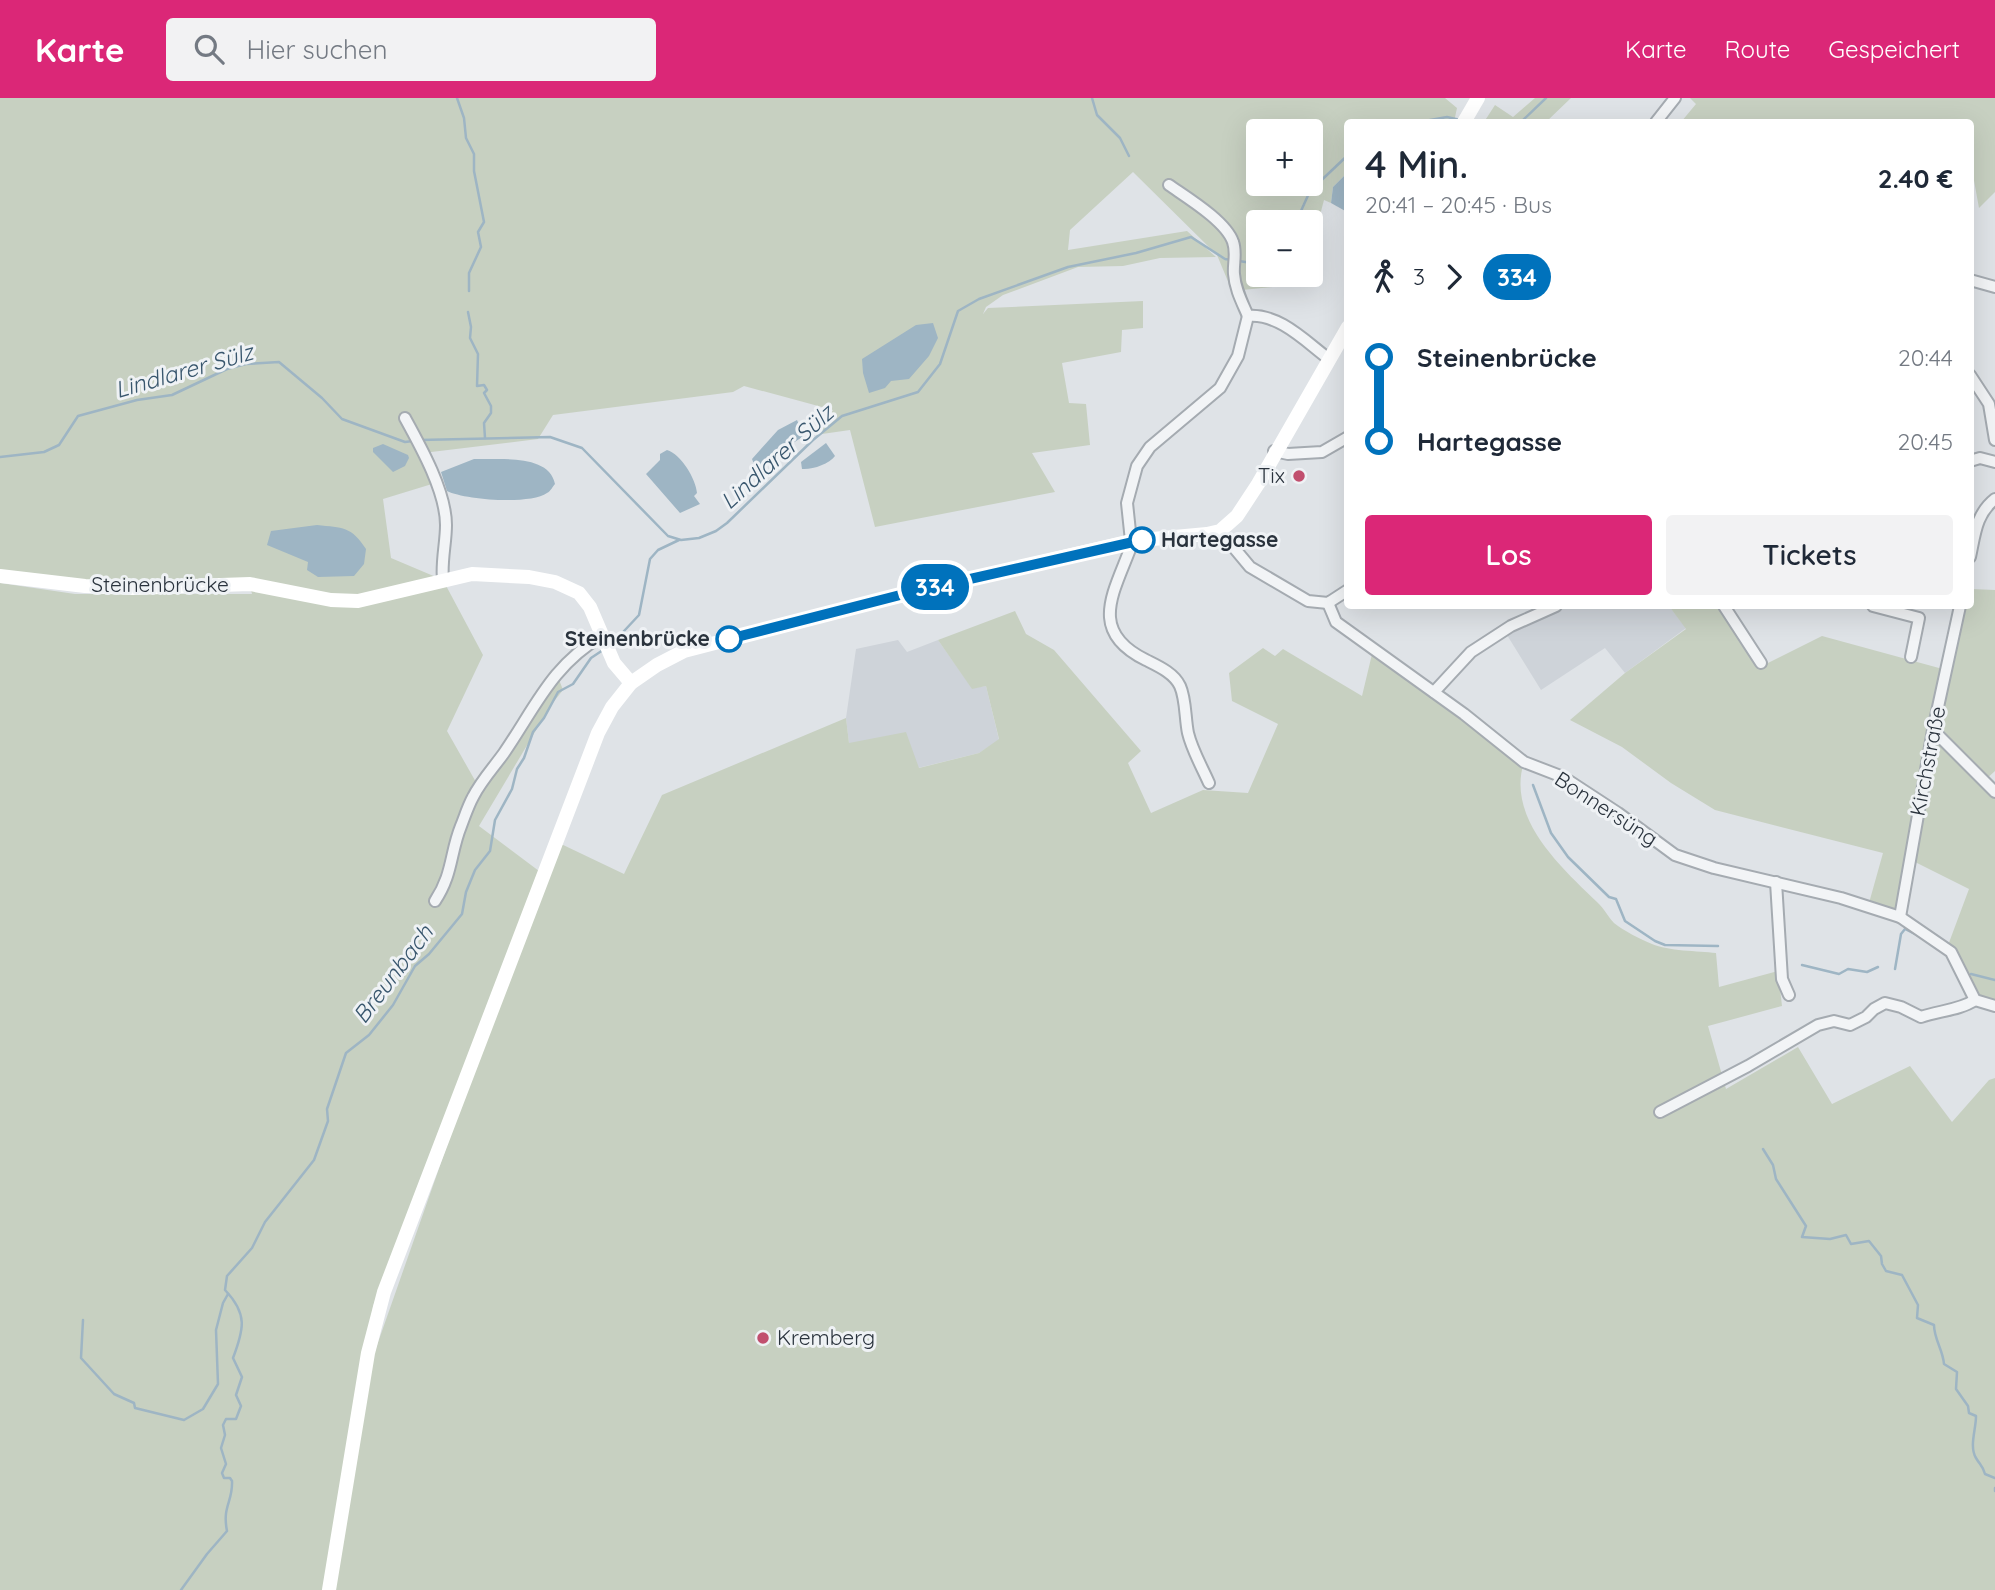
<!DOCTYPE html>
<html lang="de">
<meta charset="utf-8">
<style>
:root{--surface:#fff;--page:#f2f2f3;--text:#1f2937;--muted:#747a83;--accent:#db2777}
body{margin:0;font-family:Quicksand,sans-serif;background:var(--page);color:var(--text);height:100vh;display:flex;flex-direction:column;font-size:26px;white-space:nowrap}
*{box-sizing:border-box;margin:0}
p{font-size:23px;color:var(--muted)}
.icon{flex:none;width:38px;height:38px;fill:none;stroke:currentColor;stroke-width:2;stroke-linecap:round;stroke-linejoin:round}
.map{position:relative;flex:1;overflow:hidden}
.sheet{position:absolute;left:1344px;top:21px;width:630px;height:490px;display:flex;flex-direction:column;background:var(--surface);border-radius:7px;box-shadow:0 7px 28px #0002}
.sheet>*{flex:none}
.badge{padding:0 14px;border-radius:23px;font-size:24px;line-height:46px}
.tools{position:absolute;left:1246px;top:21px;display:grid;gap:14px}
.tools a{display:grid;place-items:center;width:77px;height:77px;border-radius:7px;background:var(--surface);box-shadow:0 7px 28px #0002;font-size:35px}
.map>.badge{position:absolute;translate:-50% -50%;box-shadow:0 0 0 4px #fff}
.legs{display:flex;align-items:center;gap:10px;height:77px;padding:0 21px;font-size:23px}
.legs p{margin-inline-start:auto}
.summary{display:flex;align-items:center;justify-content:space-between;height:119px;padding:0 21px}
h1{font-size:38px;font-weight:600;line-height:52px}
.cta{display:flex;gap:14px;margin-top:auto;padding:14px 21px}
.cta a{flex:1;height:80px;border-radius:7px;background:var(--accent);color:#fff;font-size:28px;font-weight:600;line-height:80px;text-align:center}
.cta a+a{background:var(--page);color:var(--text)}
ul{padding:0 21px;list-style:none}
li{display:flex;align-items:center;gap:24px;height:84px;font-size:26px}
li i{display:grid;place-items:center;width:10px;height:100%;margin:0 9px;background:currentColor}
li i::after{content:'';width:18px;height:18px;margin:-9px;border:5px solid;border-radius:50%;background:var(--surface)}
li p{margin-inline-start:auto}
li:first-child i{background:linear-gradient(#0000 50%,currentColor 0)}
li:last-child i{background:linear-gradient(currentColor 50%,#0000 0)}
header{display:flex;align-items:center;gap:42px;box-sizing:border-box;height:98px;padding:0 35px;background:var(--accent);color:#fff}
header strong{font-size:33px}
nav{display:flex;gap:38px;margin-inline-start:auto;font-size:24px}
.search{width:490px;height:63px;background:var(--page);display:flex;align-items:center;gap:18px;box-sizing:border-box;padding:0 24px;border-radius:7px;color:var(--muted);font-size:26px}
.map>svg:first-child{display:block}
.built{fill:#ced3d9}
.green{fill:#c7d0c1;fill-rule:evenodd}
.water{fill:#9eb5c4}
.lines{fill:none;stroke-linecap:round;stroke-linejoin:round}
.stream{stroke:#9eb5c4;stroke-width:2.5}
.street-casing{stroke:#a5abb1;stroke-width:14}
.street{stroke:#f2f4f6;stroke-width:10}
.secondary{stroke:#fff;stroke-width:14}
.line-1-casing{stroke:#fff;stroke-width:16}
.line-1{stroke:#0072bc;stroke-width:10}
.poi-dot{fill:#c14f6e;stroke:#eff2f5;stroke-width:2.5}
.stop-1-dot{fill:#fff;stroke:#0072bc;stroke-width:3.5}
.labels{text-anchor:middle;stroke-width:6;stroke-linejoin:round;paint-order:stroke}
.poi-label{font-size:21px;fill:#2a333d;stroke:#eff2f5;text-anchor:end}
.stop-label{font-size:21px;font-weight:bold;fill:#2a333d;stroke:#eff2f5;text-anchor:start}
.street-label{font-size:21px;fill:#2a333d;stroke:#eff2f5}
.water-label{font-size:23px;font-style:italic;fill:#38566d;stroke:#eff2f5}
</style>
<header>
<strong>Karte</strong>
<div class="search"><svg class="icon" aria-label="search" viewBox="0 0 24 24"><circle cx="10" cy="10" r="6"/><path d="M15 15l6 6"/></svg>Hier suchen</div>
<nav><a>Karte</a><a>Route</a><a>Gespeichert</a></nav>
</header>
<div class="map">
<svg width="1995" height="1492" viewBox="0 0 1995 1492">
<rect width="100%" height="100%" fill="#dfe3e7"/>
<g class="built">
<path d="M1560,508h109l17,22 -61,45 -20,-25 -64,42 -34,-55z"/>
<path d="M898,542l9,12 31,-12 34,48 14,-2 13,54 -20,13 -61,15 -69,-25 -3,-25 10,-69z"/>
</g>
<g class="green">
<path d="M0,0h1445l12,10 -3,14h-106l-1,51 -14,14 -2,16 -7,-3 -13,49v-27h-53v53h46l-2,9 -70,7 -15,-36 -84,-83 -63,58 -2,20 119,-19 29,26 -56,1 -37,8 -45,1 -75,28 -17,12 -3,7 5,-6 155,-7v27l-21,2 -1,22 -59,11 7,40 17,1 4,41 -58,8 23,39 -180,35 -25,-97 -35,5 18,-25 -89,-24 -11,6 -180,23 -15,24 -115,14 9,31 -49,15 8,59 52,22 40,75 -36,76 34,60 77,-114 5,13 -12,15 -72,121 64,48 -170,432 -5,47 7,-2 95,-271 89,-237 65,31 38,-79 184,-77 3,25 57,-11 13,36 60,-15 20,-14 -13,-53 -14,3 -34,-49 77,-29 11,23 28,16 87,101 -13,12 23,50 52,-23 45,3 30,-69 -46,-23 -3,-28 34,-25 12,8 8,-7 79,47 11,-46 151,112c-18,56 37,105 73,140 7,6 11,15 17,21 10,8 26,16 38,21 16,7 46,7 64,9l3,34 59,-16 4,35 -74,20 18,63 72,-42 34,57 78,-38 42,56 37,-42 6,-2v512h-1995v-1007l75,11h177l-2,-9 -117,3 -133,-12zM1258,33h53v53h-53z"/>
<path d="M1535,0h36l-25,24h-62l11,-17 18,12z"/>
<path d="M1690,0h305v94l-16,16 -8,-44 -1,-42h-289l15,-18z"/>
<path d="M1971,491l24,1v181l-11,10 11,11v212l-30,-8 -18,-48 22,-59 -62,-31 -10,55 -28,-10 14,-50 -168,-43 -44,-27 -49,-36 -52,-27 55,-47 61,-44 -17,-23h49l40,62 64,-32 128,35 13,-65h7z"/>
</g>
<g class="water">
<path d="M1347,75v39l-16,-9 2,-16z"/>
<path d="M933,225l5,15 -9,18 -20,23 -18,2 -6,7 -16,5 -6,-20 -1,-14 54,-34z"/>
<path d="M797,322l7,16 -22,14 -22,20 -5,-3 -3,-8 26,-29z"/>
<path d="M826,345l9,13c-6,8 -23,14 -33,13l-1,-7z"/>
<path d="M383,346l25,11 1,3 -4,8 -12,6 -20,-20v-4z"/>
<path d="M667,352c14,4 29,29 30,43l-3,3 6,8 -20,9 -34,-39 14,-14v-6z"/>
<path d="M474,361c24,1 75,-6 81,25 -3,3 -4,7 -8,9 -17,12 -82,7 -100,-2l-6,-19z"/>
<path d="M317,427c26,3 34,1 49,24l-2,15 -10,12 -36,1 -11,-7 1,-8 -41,-17 4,-14z"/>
</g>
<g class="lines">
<g class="stream">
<path d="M457,0l7,20 2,20 8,16v17l10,51 -6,10 3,15 -12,26v18"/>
<path d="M1092,0l5,17 23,23 9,18"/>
<path d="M1419,24l28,-5 13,3"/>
<path d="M1521,24l25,-24"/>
<path d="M1296,124l14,-31 38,-36"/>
<path d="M1239,163l19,3"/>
<path d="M468,214l3,15 -1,11 8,16 -1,32 7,-1 3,5 -3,3 7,13v7l-7,10 1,15"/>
<path d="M420,342l130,-3 32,11 86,88 13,4 18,-2 17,-7 11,-8 86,-83 29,-24 76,-24 22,-28 18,-53 21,-12 89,-32 68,-14 55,-16 34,22 7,1"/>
<path d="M0,359l44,-5 15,-7 19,-29 59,-16 35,-5 55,-26 19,-5 33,-2 43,36 20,21 63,23 8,-1"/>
<path d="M611,547l28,-30 11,-56 8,-9 21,-10"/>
<path d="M1533,687l18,48 17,24 41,40 7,2 9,22 30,20 10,4 53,1"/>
<path d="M1802,867l37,9 9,-5 19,3 11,-5"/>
<path d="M1895,871l6,-35 4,-5 12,6"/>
<path d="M1971,876l24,6"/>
<path d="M1763,1051l10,16 3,14 30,47 -4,11 28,2 16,-4 5,9 18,-3 12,15 1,8 4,7 16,4 16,30 -1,13 17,7c0,14 9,25 10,39l13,8 -1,17 12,17 1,7 7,3c0,14 -7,30 0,42 4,7 7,8 9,16l10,4"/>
<path d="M83,1222l-2,38 33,36 20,9 1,5 49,12 19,-11 15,-25 -2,-54 7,-27 5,-9"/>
<path d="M1995,1390v3"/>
<path d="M181,1492l26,-36 20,-23c-5,-25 6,-29 5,-50l-2,-3h-6l-2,-5 4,-9 -5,-16 4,-13 -2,-10 3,-6h10l5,-13 -5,-11 6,-18 -9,-19c11,-29 15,-44 -8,-68l2,-14 25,-28 13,-26 49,-62 14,-39 -1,-12 19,-56 23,-18 24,-30 22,-39 14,-12 33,-40 4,-22 9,-22 15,-19 5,-31 17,-31 5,-20 7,-11 9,-26 11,-14 14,-26 15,-8 18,-26 12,-8"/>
</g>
<g class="street-casing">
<g id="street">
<path d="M1656,24l19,-24"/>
<path d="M1169,87c17,12 57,36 64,57 4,11 0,22 1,32 1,15 8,28 14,42"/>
<path d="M1970,182l25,7"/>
<path d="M1248,218c31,-3 58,26 81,43"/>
<path d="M1970,277l19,29 6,36"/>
<path d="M405,320c16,29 41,74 41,107 0,18 -5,37 -3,55"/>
<path d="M1274,353l14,3 34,-2 26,-15"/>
<path d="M1970,363l10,-3 15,4"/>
<path d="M1220,433l30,36 58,34 20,2 20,-13"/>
<path d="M1131,443l-4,-38 10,-37 13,-19 70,-59 18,-32 10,-40"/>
<path d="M1133,443c-17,49 -48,89 13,119 12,6 28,13 34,26 6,13 5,33 8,47 4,17 14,34 21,50"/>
<path d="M1970,459c5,-23 6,-43 25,-58"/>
<path d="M1328,505l8,19 128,92 60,48 39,15 55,36 57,42 39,13 127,30 59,19 51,35 24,48 20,6"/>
<path d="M1724,508l37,57"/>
<path d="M1873,508l46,12 -8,39"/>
<path d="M1434,594l37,-40 40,-26 45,-20"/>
<path d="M1933,632l62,62"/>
<path d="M1776,784l6,97 7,16"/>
<path d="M435,803c18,-27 15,-48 26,-75 4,-10 7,-20 12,-29 8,-16 21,-30 31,-44 31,-45 48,-88 98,-117"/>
<path d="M1900,819l33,-187 27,-124"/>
<path d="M1660,1014l88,-46 70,-41 16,-4 16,4 16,-8 8,-8 11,-6 16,4 20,10c17,-6 39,-7 54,-17"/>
</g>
</g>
<use href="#street" class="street"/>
<g class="secondary">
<path d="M1464,24l14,-24"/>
<path d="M0,478l85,10 48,2 117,-4 81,16 27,1 114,-27 57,3 26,5 24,11 11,14 24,56 17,20"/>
<path d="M329,1492l39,-237 16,-61 214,-559 14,-26 19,-24 26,-18 27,-14 198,-51 249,-59 76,-7 13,-3 17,-15 21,-32 90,-157"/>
</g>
</g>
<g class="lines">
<g class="line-1-casing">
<path id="line-1" d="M729,541l179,-46 234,-53"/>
</g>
<use href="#line-1" class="line-1"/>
</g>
<g class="poi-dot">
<circle cx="1299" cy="378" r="7"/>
<circle cx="763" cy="1240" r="7"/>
</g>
<g class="stop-1-dot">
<circle cx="1142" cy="442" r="12"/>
<circle cx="729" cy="541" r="12"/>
</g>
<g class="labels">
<g class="poi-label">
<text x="1285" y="385">Tix</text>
<text x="777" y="1247" text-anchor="start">Kremberg</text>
</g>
<g class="stop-label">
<text x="1161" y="449">Hartegasse</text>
<text x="710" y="548" text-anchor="end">Steinenbrücke</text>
</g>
<g class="street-label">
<text x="160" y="494">Steinenbrücke</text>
<text transform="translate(1928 663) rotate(-79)" y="7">Kirchstraße</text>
<text transform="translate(1606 711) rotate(33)" y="7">Bonnersüng</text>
</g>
<g class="water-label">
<text transform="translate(184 273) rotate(-16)" y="8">Lindlarer Sülz</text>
<text transform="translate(777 359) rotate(-42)" y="8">Lindlarer Sülz</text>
<text transform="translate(393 876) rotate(-53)" y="8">Breunbach</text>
</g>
</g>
</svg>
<div class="tools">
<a>+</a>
<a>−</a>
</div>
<b class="badge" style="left:935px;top:489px;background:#0072bc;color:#fff">334</b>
<section class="sheet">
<div class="summary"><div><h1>4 Min.</h1><p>20:41 – 20:45 · Bus</p></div><b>2.40 €</b></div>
<div class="legs"><svg class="icon" aria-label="walk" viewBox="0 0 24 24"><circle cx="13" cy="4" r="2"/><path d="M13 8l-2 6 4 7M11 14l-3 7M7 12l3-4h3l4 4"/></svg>3<svg class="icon" aria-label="forward" viewBox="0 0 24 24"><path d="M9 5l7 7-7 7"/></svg><b class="badge" style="background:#0072bc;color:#fff">334</b></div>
<ul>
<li><i style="color:#0072bc"></i><b>Steinenbrücke</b><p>20:44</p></li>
<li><i style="color:#0072bc"></i><b>Hartegasse</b><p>20:45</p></li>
</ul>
<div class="cta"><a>Los</a><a>Tickets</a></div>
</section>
</div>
